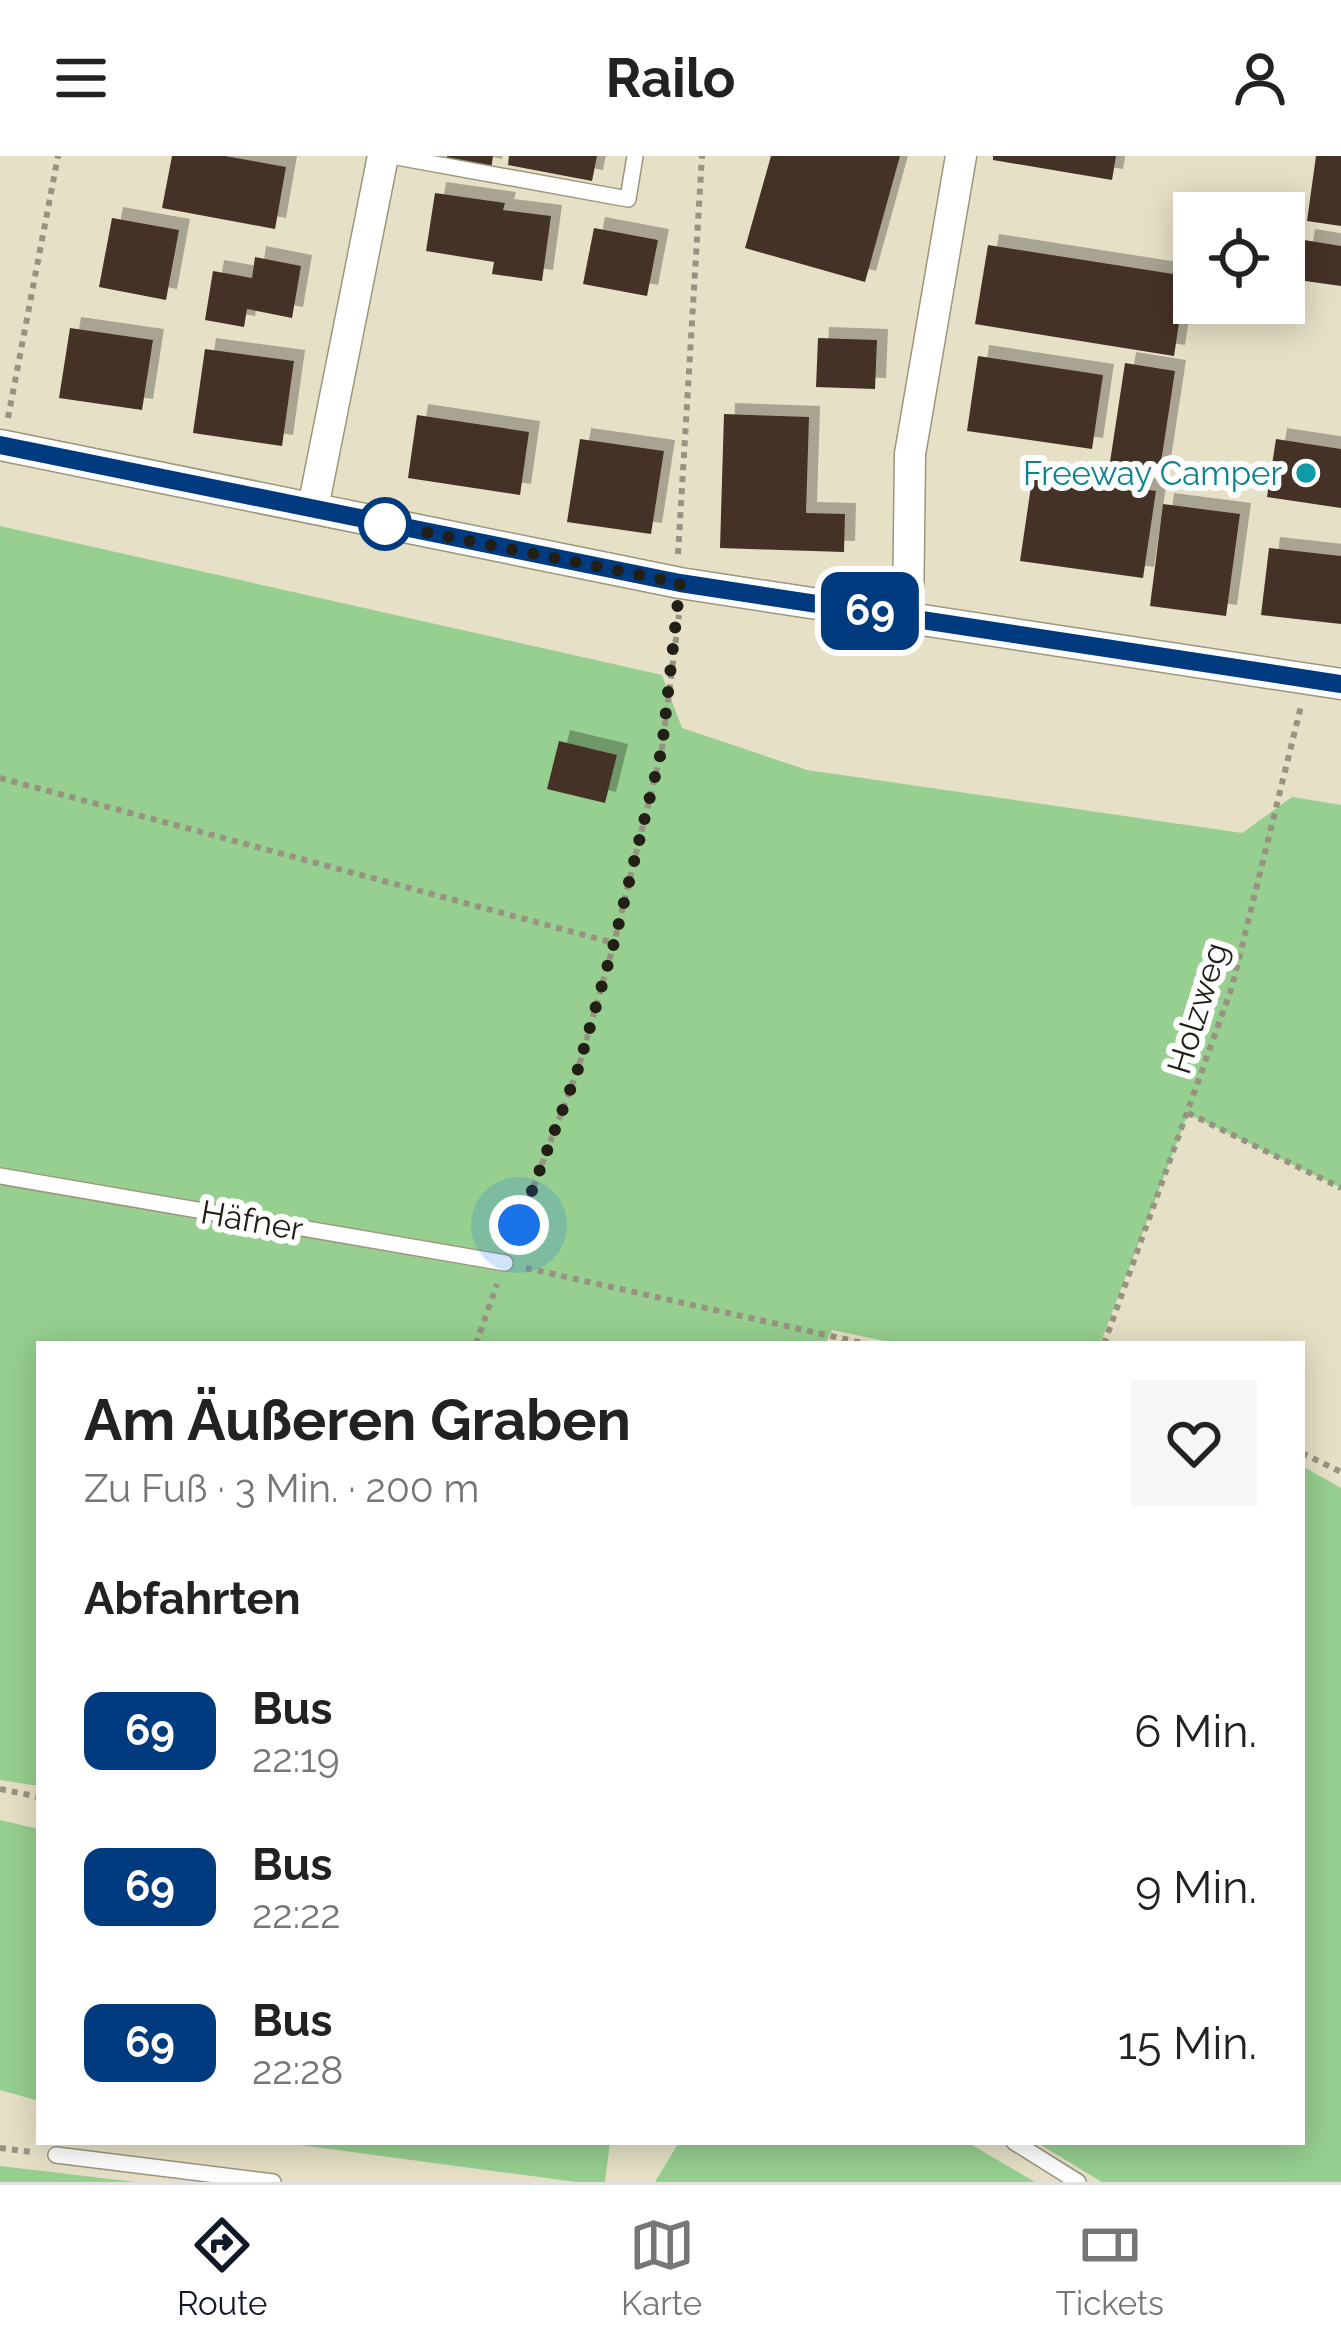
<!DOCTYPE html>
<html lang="de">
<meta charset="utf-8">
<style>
:root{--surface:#fff;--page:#f6f6f6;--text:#222;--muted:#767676;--line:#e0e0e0;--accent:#111827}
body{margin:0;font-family:Raleway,sans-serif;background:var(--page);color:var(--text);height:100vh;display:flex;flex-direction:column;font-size:45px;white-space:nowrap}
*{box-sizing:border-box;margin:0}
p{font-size:39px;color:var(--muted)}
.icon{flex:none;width:66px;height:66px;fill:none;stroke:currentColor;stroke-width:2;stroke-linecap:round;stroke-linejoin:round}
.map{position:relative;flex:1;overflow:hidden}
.sheet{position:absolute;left:36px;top:1185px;width:1269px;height:804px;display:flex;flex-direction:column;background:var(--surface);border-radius:0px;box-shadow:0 6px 30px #0003}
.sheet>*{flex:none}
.badge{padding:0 24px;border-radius:18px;font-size:42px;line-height:78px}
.buttons{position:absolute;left:1173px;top:36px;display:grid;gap:24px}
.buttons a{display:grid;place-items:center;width:132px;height:132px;border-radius:0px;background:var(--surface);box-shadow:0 6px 30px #0003;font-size:60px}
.you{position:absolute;width:60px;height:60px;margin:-30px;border:9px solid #fff;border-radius:50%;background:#1a73e8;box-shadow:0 0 0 18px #1a73e833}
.map>.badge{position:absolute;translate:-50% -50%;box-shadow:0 0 0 6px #fff}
h2{padding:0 48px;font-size:45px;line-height:108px}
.round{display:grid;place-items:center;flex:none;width:126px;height:126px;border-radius:0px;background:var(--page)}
.summary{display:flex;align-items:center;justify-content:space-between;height:204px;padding:0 48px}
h1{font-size:57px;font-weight:700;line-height:90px}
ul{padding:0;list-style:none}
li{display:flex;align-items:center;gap:36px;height:156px;padding:0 48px}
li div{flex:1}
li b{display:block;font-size:45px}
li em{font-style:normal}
li .badge{min-width:132px;font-weight:700;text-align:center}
header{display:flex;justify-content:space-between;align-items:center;height:156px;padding:0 48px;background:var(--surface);font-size:54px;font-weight:700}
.dock{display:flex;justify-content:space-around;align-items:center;height:168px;border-top:3px solid var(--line);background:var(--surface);font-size:33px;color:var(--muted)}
.dock a{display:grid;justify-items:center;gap:6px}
.dock .active{color:var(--accent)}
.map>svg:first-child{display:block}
.green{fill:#96cf8f}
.building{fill:#453325;filter:url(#shadow)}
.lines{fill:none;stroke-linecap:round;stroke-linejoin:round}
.lane-casing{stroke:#9c967e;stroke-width:18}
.street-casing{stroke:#9c967e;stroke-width:33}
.path{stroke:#989380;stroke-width:6;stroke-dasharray:6 6;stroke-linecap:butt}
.lane{stroke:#fff;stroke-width:15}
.street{stroke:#fff;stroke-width:30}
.line-casing{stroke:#fff;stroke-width:27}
.line{stroke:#003b80;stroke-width:18}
.walk{stroke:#221f16;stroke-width:12;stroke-dasharray:0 21.6}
.culture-dot{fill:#0f9aa8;stroke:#fff;stroke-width:4.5}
.stop-dot{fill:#fff;stroke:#003b80;stroke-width:6}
.labels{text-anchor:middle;stroke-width:12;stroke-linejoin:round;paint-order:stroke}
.culture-label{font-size:33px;fill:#0d838f;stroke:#fff;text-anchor:end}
.street-label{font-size:33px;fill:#221f16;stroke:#fff}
</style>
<header><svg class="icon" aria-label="menu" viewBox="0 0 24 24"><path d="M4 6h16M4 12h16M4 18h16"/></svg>Railo<svg class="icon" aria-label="person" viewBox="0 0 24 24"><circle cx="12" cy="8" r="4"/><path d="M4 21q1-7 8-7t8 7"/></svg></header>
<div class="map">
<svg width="1341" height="2026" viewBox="0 0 1341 2026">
<defs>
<filter id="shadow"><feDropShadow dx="11" dy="-11" stdDeviation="0" flood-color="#0004"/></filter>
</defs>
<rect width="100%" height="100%" fill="#e6e0c6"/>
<g class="green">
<path d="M0,370l662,149 20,53 125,42 435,63 50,-36 49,8v383l-153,-74 -88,230h-201l-67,-14 -7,14h-786v442l-39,-6z"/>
<path d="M1302,1310l39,22v694h-239l-66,-40h266z"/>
<path d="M0,1664l39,9v272l-39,-11z"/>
<path d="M278,1986h332l-5,40h-29z"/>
<path d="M679,1986h288l68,40h-380z"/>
<path d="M0,2010l136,16h-136z"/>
</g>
<g class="building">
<path d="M172,0h53l61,11 -11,62 -113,-21z"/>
<path d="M447,0h46l-2,14 -45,-9z"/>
<path d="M509,0h88l-5,25 -84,-16z"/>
<path d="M771,0h129l-35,126 -120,-34z"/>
<path d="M993,0h123l-4,24 -119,-20z"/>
<path d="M1316,0h25v70l-34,-5z"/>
<path d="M435,37l70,10 -2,7 48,6 -9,65 -50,-7 2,-12 -68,-11z"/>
<path d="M112,62l67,12 -13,70 -67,-13z"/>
<path d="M594,72l64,12 -11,56 -64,-12z"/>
<path d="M1304,84l37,6v40l-43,-6z"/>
<path d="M988,89l198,31 -12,80 -199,-32z"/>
<path d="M255,101l46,9 -9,52 -45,-9 -3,18 -39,-7 8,-49 39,7z"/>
<path d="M70,172l83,12 -11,70 -83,-12z"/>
<path d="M818,182l59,2 -2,49 -59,-2z"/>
<path d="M205,193l89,12 -12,85 -89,-13z"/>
<path d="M978,200l125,19 -11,74 -125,-18z"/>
<path d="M1125,207l50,8 -15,98 -50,-7z"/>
<path d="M724,258l85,3 -3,96 39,1 -1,38 -124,-4z"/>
<path d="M417,259l112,17 -9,63 -112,-17z"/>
<path d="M580,283l84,12 -13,83 -84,-12z"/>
<path d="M1276,283l65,10v59l-74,-11z"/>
<path d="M1033,317l123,18 -13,87 -123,-17z"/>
<path d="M1163,348l77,10 -14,102 -76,-10z"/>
<path d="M1269,392l72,8v68l-80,-9z"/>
<path d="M559,585l58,14 -12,48 -58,-14z"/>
</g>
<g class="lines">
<g class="lane-casing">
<g id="lane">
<path d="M391,0l237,43 7,-43"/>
<path d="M0,1020l505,87"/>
<path d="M1014,1986l64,40"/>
<path d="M56,1999l217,27"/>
</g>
</g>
<g class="street-casing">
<g id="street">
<path d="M0,289l680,138 661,101"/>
<path d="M313,352l70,-352"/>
<path d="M908,461l2,-163 51,-298"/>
</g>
</g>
<g class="path">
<path d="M8,262l50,-262"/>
<path d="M678,398l24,-398"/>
<path d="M0,622l614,165"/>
<path d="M1188,957l153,75"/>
<path d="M512,1087l66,-174 36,-126 48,-195 17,-133"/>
<path d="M526,1112l341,76"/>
<path d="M476,1188l21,-60"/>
<path d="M1104,1188l128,-357 69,-281"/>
<path d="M1302,1297l39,19"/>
<path d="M0,1633l39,8"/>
<path d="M0,1992l32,4"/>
</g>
<use href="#lane" class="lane"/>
<use href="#street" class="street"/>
</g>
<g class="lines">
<g class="line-casing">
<path id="line" d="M0,289l680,138 661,101"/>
</g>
<use href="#line" class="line"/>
<path class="walk" d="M385,368l295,59 -18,165 -48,195 -36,126 -59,156"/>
</g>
<circle class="culture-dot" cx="1306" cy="317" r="12"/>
<circle class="stop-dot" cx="385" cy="368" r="24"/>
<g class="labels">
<g class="culture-label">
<text x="1282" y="329">Freeway Camper</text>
</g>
<g class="street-label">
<text transform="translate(1197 852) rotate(-73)" y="12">Holzweg</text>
<text transform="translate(252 1064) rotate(10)" y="12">Häfner</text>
</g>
</g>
</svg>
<div class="buttons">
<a><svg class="icon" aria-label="locate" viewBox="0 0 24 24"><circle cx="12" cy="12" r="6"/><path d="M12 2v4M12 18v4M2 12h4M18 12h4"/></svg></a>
</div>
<div class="you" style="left:519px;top:1069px"></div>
<b class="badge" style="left:870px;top:455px;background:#003b80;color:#fff">69</b>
<section class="sheet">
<div class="summary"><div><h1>Am Äußeren Graben</h1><p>Zu Fuß · 3 Min. · 200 m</p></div><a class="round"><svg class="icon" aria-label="heart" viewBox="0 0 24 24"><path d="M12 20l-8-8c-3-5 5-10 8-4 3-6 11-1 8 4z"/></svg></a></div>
<h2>Abfahrten</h2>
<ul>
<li><span class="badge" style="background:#003b80;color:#fff">69</span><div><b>Bus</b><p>22:19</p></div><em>6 Min.</em></li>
<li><span class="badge" style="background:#003b80;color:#fff">69</span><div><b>Bus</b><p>22:22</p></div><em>9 Min.</em></li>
<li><span class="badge" style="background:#003b80;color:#fff">69</span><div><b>Bus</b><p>22:28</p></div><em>15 Min.</em></li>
</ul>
</section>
</div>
<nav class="dock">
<a class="active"><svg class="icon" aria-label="directions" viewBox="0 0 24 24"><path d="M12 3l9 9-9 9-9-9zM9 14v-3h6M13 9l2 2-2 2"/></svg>Route</a>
<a><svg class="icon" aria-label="map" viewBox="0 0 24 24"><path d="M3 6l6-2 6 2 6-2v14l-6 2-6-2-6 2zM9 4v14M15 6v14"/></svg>Karte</a>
<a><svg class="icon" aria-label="tickets" viewBox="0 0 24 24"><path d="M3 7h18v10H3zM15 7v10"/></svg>Tickets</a>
</nav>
